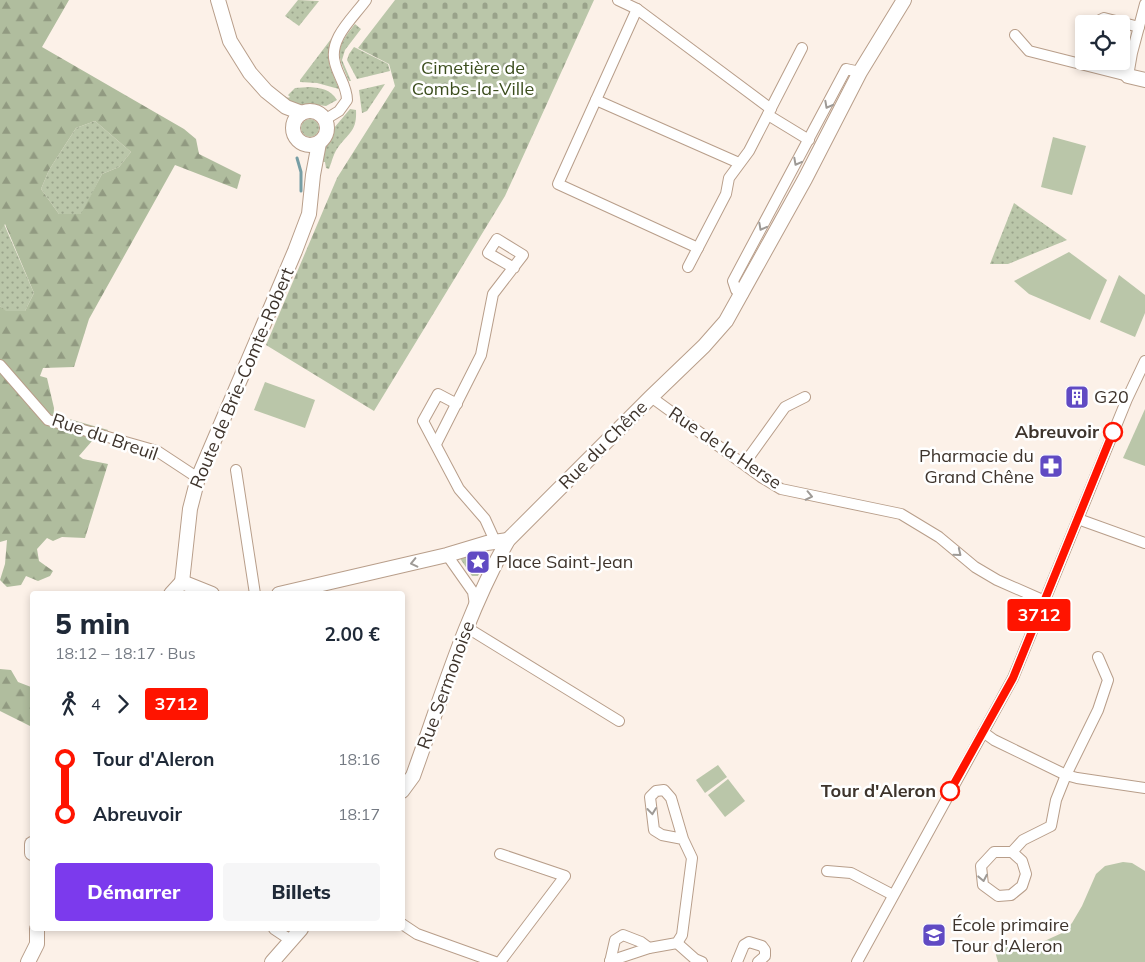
<!DOCTYPE html>
<html lang="fr">
<meta charset="utf-8">
<style>
:root{--surface:#fff;--page:#f6f6f7;--text:#1f2937;--muted:#747a83;--accent:#7c3aed}
body{margin:0;font-family:Mulish,sans-serif;background:var(--page);color:var(--text);height:100vh;display:flex;flex-direction:column;font-size:19px;white-space:nowrap}
*{box-sizing:border-box;margin:0}
p{font-size:16px;color:var(--muted)}
.icon{flex:none;width:28px;height:28px;fill:none;stroke:currentColor;stroke-width:2;stroke-linecap:round;stroke-linejoin:round}
.map{position:relative;flex:1;overflow:hidden}
.sheet{position:absolute;left:30px;top:591px;width:375px;height:340px;display:flex;flex-direction:column;background:var(--surface);border-radius:5px;box-shadow:0 2px 8px #0003}
.sheet>*{flex:none}
.badge{padding:0 10px;border-radius:4px;font-size:18px;line-height:32px}
.controls{position:absolute;left:1075px;top:15px;display:grid;gap:10px}
.controls a{display:grid;place-items:center;width:55px;height:55px;border-radius:5px;background:var(--surface);box-shadow:0 2px 8px #0003;font-size:25px}
.map>.badge{position:absolute;translate:-50% -50%;box-shadow:0 0 0 2px #fff}
.legs{display:flex;align-items:center;gap:8px;height:55px;padding:0 25px;font-size:16px}
.legs p{margin-inline-start:auto}
.headline{display:flex;align-items:center;justify-content:space-between;height:85px;padding:0 25px}
h1{font-size:28px;font-weight:800;line-height:38px}
.button{display:flex;gap:10px;margin-top:auto;padding:10px 25px}
.button a{flex:1;height:58px;border-radius:5px;background:var(--accent);color:#fff;font-size:20px;font-weight:800;line-height:58px;text-align:center}
.button a+a{background:var(--page);color:var(--text)}
ul{padding:0 25px;list-style:none}
li{display:flex;align-items:center;gap:18px;height:55px;font-size:19px}
li i{display:grid;place-items:center;width:8px;height:100%;margin:0 6px;background:currentColor}
li i::after{content:'';width:12px;height:12px;margin:-6px;border:4px solid;border-radius:50%;background:var(--surface)}
li p{margin-inline-start:auto}
li:first-child i{background:linear-gradient(#0000 50%,currentColor 0)}
li:last-child i{background:linear-gradient(currentColor 50%,#0000 0)}
.map>svg:first-child{display:block}
.grass{fill:url(#grass-dots)}
.forest{fill:url(#forest-firs);fill-rule:evenodd}
.cemetery{fill:url(#cemetery-stones)}
.green{fill:#bac6a9}
.lines{fill:none;stroke-linecap:round;stroke-linejoin:round}
.stream{stroke:#769ea5;stroke-width:3}
.street-casing{stroke:#b89e8a;stroke-width:12}
.secondary-casing{stroke:#b89e8a;stroke-width:16}
.street{stroke:#fff;stroke-width:10}
.secondary{stroke:#fff;stroke-width:14}
.oneway{stroke:#9e9a96}
.line-1-casing{stroke:#fff;stroke-width:11}
.line-1{stroke:#ff1400;stroke-width:8}
.stop-1-dot{fill:#fff;stroke:#ff1400;stroke-width:2.5}
.labels{text-anchor:middle;stroke-width:5;stroke-linejoin:round;paint-order:stroke}
.park-label{font-size:18px;fill:#3c4e1e;stroke:#fff}
.street-label{font-size:18px;fill:#3e342c;stroke:#fff}
.poi-label{font-size:18px;fill:#3e342c;stroke:#fff;text-anchor:start}
.stop-label{font-size:18px;font-weight:bold;fill:#3e342c;stroke:#fff;text-anchor:end}
</style>
<div class="map">
<svg width="1145" height="962" viewBox="0 0 1145 962">
<defs>
<pattern id="grass-dots" width="8" height="8" patternUnits="userSpaceOnUse" patternTransform="scale(1.25)"><rect width="8" height="8" fill="#bac6a9"/><path d="M2 2h.1M6 6h.1" fill="none" stroke="#99a28a" stroke-width="1.8" stroke-linecap="round"/></pattern>
<pattern id="forest-firs" width="22" height="20" patternUnits="userSpaceOnUse" patternTransform="scale(1.25)"><rect width="22" height="20" fill="#b0bd9e"/><path d="M5 1l3.5 6h-7zM16 11l3.5 6h-7z" fill="#919a81"/></pattern>
<pattern id="cemetery-stones" width="16" height="16" patternUnits="userSpaceOnUse" patternTransform="scale(1.25)"><rect width="16" height="16" fill="#bac6a9"/><path d="M2 7V4a2 2 0 0 1 4 0v3zM10 15v-3a2 2 0 0 1 4 0v3z" fill="#99a28a"/></pattern>
</defs>
<rect width="100%" height="100%" fill="#fcf1e8"/>
<g class="grass">
<path d="M298,0l21,1 -20,25 -14,-10z"/>
<path d="M355,24l6,5 -16,21 -3,10 9,21h-2c-13,-29 -14,-32 6,-57z"/>
<path d="M331,39c-6,25 0,28 8,50l-22,-6 -17,-1v-2z"/>
<path d="M354,47l34,17 2,7 -33,8 -10,-19 2,-6z"/>
<path d="M385,84l-18,27 -5,2 -3,-23z"/>
<path d="M310,87c11,1 20,2 27,13l-11,6 -16,-2 -13,4 -16,-13 4,1 3,2 2,-1 -2,-2 7,-7z"/>
<path d="M350,109l6,1c1,20 -6,22 -17,36 -5,6 -7,15 -10,23l-3,-1 -1,-6h-5l2,-11 8,-11 4,-12z"/>
<circle cx="310" cy="128" r="9"/>
<path d="M95,121l36,31 -12,15 -17,7 -20,40h-23l-18,-25 8,-19 27,-42z"/>
<path d="M1014,203l53,37 -59,24h-18z"/>
<path d="M4,224l30,69 -9,18h-20l-5,-5v-74z"/>
<path d="M486,550l2,4 -10,22h-6l-13,-19z"/>
</g>
<g class="forest">
<path d="M0,0h69l-27,47 142,82 12,10 3,15 42,21 -4,14 -62,-24 -86,154 -15,48 -31,1 -3,8 7,2 7,30 -1,16 7,2 9,-7 39,11 -4,10 -12,1 -13,15 4,3 25,5 -23,74 -23,-1 -9,4 -6,-3 -10,11 2,12 14,10 -3,5 -12,5 -12,-5 -5,9 -14,2 -7,-7 5,-16 2,-24 -7,2v-236l6,5h19l9,-18 -29,-69 -5,8zM95,121l36,31 -12,15 -17,7 -21,40h-22l-18,-25 8,-19 27,-42z"/>
<path d="M0,669l11,1 7,12 13,5 1,-1v41l-32,-16z"/>
</g>
<path class="cemetery" d="M395,0h199l-89,196 -131,215 -108,-66 71,-167 58,-92 -6,-22 -31,-16z"/>
<g class="green">
<path d="M1053,137l33,9 -14,49 -31,-8z"/>
<path d="M1069,252l38,28 -17,40 -61,-26 -15,-13z"/>
<path d="M1119,275l26,20v18l-10,24 -35,-15z"/>
<path d="M265,382l50,18 -10,28 -51,-18z"/>
<path d="M1145,409v57l-22,-8z"/>
<path d="M718,765l9,12 -22,16 -9,-13z"/>
<path d="M728,779l17,22 -20,16 -17,-22z"/>
<path d="M1123,862l9,1 13,8v91h-147l-2,-7 2,-9 29,3 35,-16 10,-10 10,-17 14,-32 9,-8z"/>
</g>
<g class="lines">
<path class="stream" d="M297,158l4,14v19"/>
<g class="street-casing">
<g id="street">
<path d="M618,0l19,9 134,100"/>
<path d="M637,9l-79,175 140,64"/>
<path d="M1092,24l12,-6 35,9"/>
<path d="M1015,35l14,16 99,25 4,-23 13,-49"/>
<path d="M596,100l143,63"/>
<path d="M768,115l41,25"/>
<path d="M326,119l13,-8 8,-11c0,-14 -9,-24 -12,-37 -7,-24 18,-45 31,-63"/>
<path d="M688,267l38,-73 3,-16 20,-27 53,-103"/>
<path d="M743,294l-7,-4 -3,-9 113,-212 14,3"/>
<path d="M0,365l48,55 109,31 41,27"/>
<path d="M651,397l110,80 20,12 120,25 38,23 36,30 22,13 48,21"/>
<path d="M457,404l-19,-10 -15,27 36,68 26,30 10,22"/>
<path d="M436,444l45,-89 12,-61 30,-39 -26,-16 -9,14 26,15"/>
<path d="M744,464l41,-57 20,-10"/>
<path d="M236,470l19,124"/>
<path d="M1078,519l67,24"/>
<path d="M447,555l26,37 2,13"/>
<path d="M466,627l153,94"/>
<path d="M983,732l11,8 72,35 11,3 68,10"/>
<path d="M1012,852l10,9 4,13 -4,12 -11,9 -13,1 -15,-11 -2,-19 13,-14h18l11,-12 28,-14 5,-26 10,-25 32,-65 10,-30 -10,-23"/>
<path d="M500,854l65,22 -65,86"/>
<path d="M827,871l24,2 42,22"/>
<path d="M402,924l15,10 78,28"/>
<path d="M274,929l12,8 3,4"/>
<path d="M677,943l18,16 7,3"/>
<path d="M610,961l39,-13 28,-5 5,-8 10,-77 -9,-19 -12,-41 -7,-8 -8,1 -6,6 4,33 8,5 21,4"/>
<path d="M610,962l5,-22 8,-5 18,7 8,6"/>
<path d="M737,962l7,-17 5,-3 13,4 3,4v6l-7,6"/>
<path d="M857,962l156,-284 114,-279 18,-38"/>
</g>
</g>
<g class="secondary-casing">
<g id="secondary">
<path d="M218,0l12,41 20,32 16,18 20,16 16,6"/>
<path d="M1128,76l17,4"/>
<circle cx="310" cy="128" r="17"/>
<path d="M182,582l8,-73 8,-31 97,-227 14,-37 4,-39 6,-32"/>
<path d="M182,582l30,12"/>
<path d="M171,594l11,-12"/>
<path d="M279,594l168,-39 40,-12 21,-3"/>
<path d="M402,791l11,-15c29,-80 53,-162 95,-236l143,-143 53,-51 22,-25 79,-142 55,-107 44,-72"/>
<path d="M32,844v9"/>
<path d="M28,962l9,-18v-15"/>
<path d="M272,962l29,-33"/>
</g>
</g>
<use href="#street" class="street"/>
<use href="#secondary" class="secondary"/>
</g>
<defs><path id="oneway-chevron" d="M-2-3.5L2.5 0L-2 3.5" fill="none" stroke-width="1.6" stroke-linecap="round" stroke-linejoin="round" transform="scale(1.25)"/></defs>
<g class="oneway">
<use href="#oneway-chevron" transform="translate(828 105) rotate(118)"/>
<use href="#oneway-chevron" transform="translate(797 162) rotate(118)"/>
<use href="#oneway-chevron" transform="translate(762 227) rotate(118)"/>
<use href="#oneway-chevron" transform="translate(809 496) rotate(12)"/>
<use href="#oneway-chevron" transform="translate(958 553) rotate(39)"/>
<use href="#oneway-chevron" transform="translate(414 563) rotate(167)"/>
<use href="#oneway-chevron" transform="translate(652 811) rotate(84)"/>
<use href="#oneway-chevron" transform="translate(983 878) rotate(79)"/>
</g>
<g class="lines">
<g class="line-1-casing">
<path id="line-1" d="M950,791l63,-113 100,-246"/>
</g>
<use href="#line-1" class="line-1"/>
</g>
<defs>
<g id="building-square" transform="scale(1.25)"><rect x="-9" y="-9" width="18" height="18" rx="4" fill="#604ac3" stroke="#fff"/><path d="M-4-6H4V6H1V3H-1V6H-4ZM-2.5-4.3h1.7v1.8h-1.7ZM.8-4.3h1.7v1.8H.8ZM-2.5-1h1.7V.8h-1.7ZM.8-1h1.7V.8H.8Z" fill="#fff"/></g>
<g id="pharmacy-square" transform="scale(1.25)"><rect x="-9" y="-9" width="18" height="18" rx="4" fill="#604ac3" stroke="#fff"/><path d="M-2-6h4v4h4v4h-4v4h-4v-4h-4v-4h4Z" fill="#fff"/></g>
<g id="sight-square" transform="scale(1.25)"><rect x="-9" y="-9" width="18" height="18" rx="4" fill="#604ac3" stroke="#fff"/><path d="M0-6L1.8-2.2L6-1.7L2.9 1.2L3.7 5.4L0 3.3L-3.7 5.4L-2.9 1.2L-6-1.7L-1.8-2.2Z" fill="#fff"/></g>
<g id="school-square" transform="scale(1.25)"><rect x="-9" y="-9" width="18" height="18" rx="4" fill="#604ac3" stroke="#fff"/><path d="M0-5L7-2L0 1L-7-2ZM-4 1L0 2.5L4 1V4Q0 6-4 4Z" fill="#fff"/></g>
</defs>
<g fill-rule="evenodd">
<use href="#building-square" x="1077" y="397"/>
<use href="#pharmacy-square" x="1051" y="466"/>
<use href="#sight-square" x="478" y="562"/>
<use href="#school-square" x="934" y="935"/>
</g>
<g class="stop-1-dot">
<circle cx="1113" cy="432" r="9"/>
<circle cx="950" cy="791" r="9"/>
</g>
<g class="labels">
<g class="park-label">
<text x="473" y="74">Cimetière de<tspan x="473" dy="21">Combs-la-Ville</tspan></text>
</g>
<g class="street-label">
<text transform="translate(242 378) rotate(-67)" y="6">Route de Brie-Comte-Robert</text>
<text transform="translate(105 437) rotate(19)" y="6">Rue du Breuil</text>
<text transform="translate(603 445) rotate(-45)" y="6">Rue du Chêne</text>
<text transform="translate(725 448) rotate(34)" y="6">Rue de la Herse</text>
<text transform="translate(446 685) rotate(-70)" y="6">Rue Sermonoise</text>
</g>
<g class="poi-label">
<text x="1094" y="403">G20</text>
<text x="1034" y="462" text-anchor="end">Pharmacie du<tspan x="1034" dy="21">Grand Chêne</tspan></text>
<text x="496" y="568">Place Saint-Jean</text>
<text x="952" y="931">École primaire<tspan x="952" dy="21">Tour d'Aleron</tspan></text>
</g>
<g class="stop-label">
<text x="1099" y="438">Abreuvoir</text>
<text x="936" y="797">Tour d'Aleron</text>
</g>
</g>
</svg>
<div class="controls">
<a><svg class="icon" aria-label="locate" viewBox="0 0 24 24"><circle cx="12" cy="12" r="6"/><path d="M12 2v4M12 18v4M2 12h4M18 12h4"/></svg></a>
</div>
<b class="badge" style="left:1039px;top:615px;background:#ff1400;color:#fff">3712</b>
<section class="sheet">
<div class="headline"><div><h1>5 min</h1><p>18:12 – 18:17 · Bus</p></div><b>2.00 €</b></div>
<div class="legs"><svg class="icon" aria-label="walk" viewBox="0 0 24 24"><circle cx="13" cy="4" r="2"/><path d="M13 8l-2 6 4 7M11 14l-3 7M7 12l3-4h3l4 4"/></svg>4<svg class="icon" aria-label="forward" viewBox="0 0 24 24"><path d="M9 5l7 7-7 7"/></svg><b class="badge" style="background:#ff1400;color:#fff">3712</b></div>
<ul>
<li><i style="color:#ff1400"></i><b>Tour d'Aleron</b><p>18:16</p></li>
<li><i style="color:#ff1400"></i><b>Abreuvoir</b><p>18:17</p></li>
</ul>
<div class="button"><a>Démarrer</a><a>Billets</a></div>
</section>
</div>
